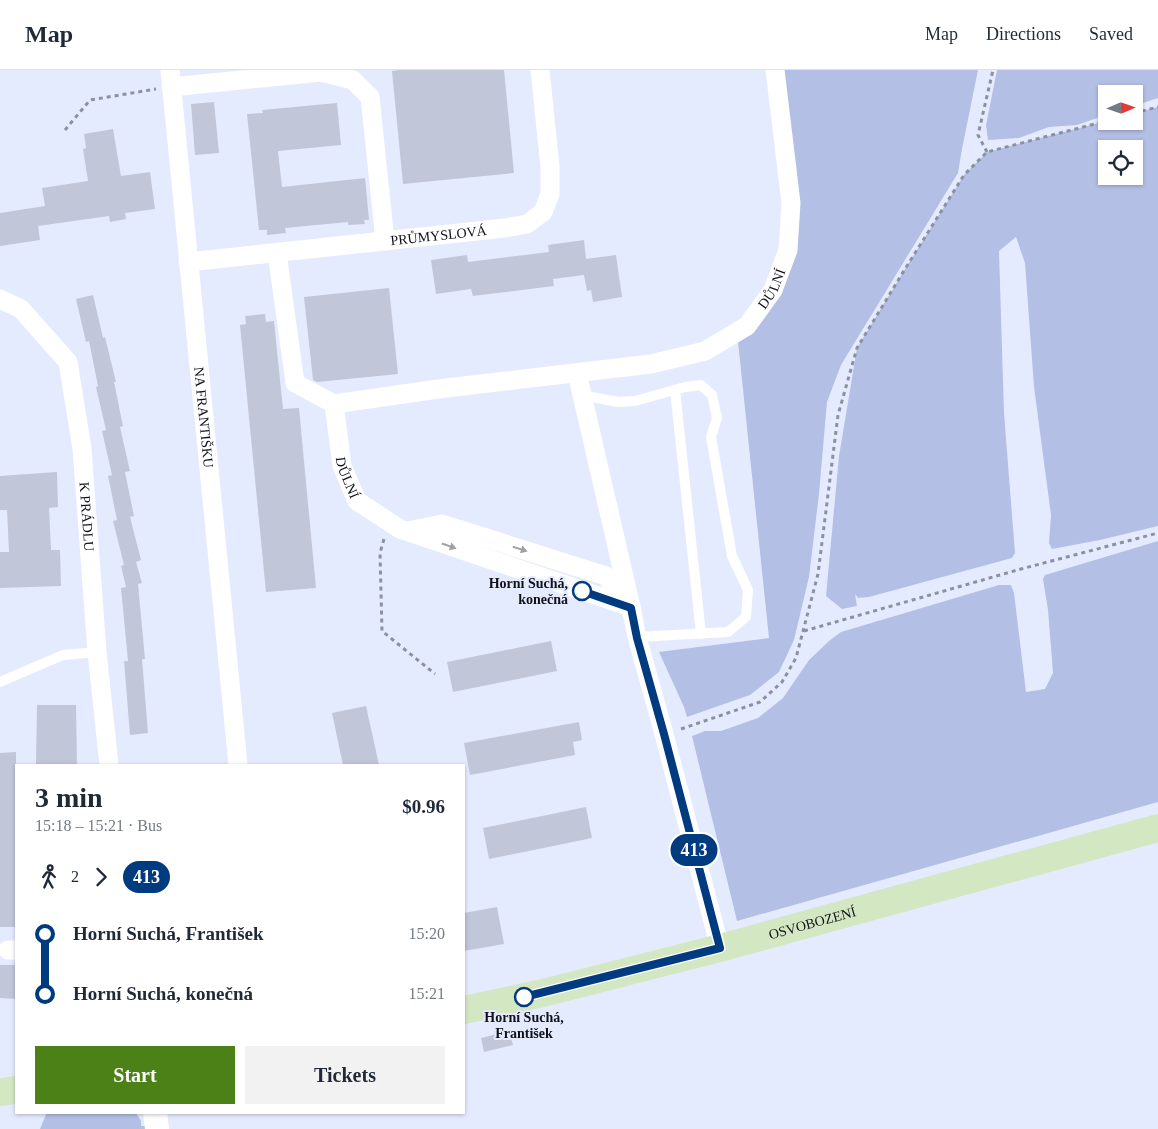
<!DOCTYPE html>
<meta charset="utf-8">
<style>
:root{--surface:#fff;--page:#f2f2f3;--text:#1f2937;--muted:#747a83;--line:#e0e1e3;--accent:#4c8118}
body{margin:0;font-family:"Times New Roman",serif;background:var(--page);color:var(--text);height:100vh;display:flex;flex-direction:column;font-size:19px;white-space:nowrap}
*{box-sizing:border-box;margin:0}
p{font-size:16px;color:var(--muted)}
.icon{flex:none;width:28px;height:28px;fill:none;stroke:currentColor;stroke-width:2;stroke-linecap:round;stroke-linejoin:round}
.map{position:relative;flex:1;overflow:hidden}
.drawer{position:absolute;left:15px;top:694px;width:450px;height:350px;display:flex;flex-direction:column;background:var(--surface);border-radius:0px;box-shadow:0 1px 4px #0004}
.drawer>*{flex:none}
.badge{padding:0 10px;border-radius:16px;font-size:18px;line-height:32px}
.needle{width:32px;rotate:88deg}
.tools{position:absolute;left:1098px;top:15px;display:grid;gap:10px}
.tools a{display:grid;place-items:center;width:45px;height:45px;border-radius:0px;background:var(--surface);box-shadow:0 1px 4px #0004;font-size:25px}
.map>.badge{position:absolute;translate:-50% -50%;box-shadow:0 0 0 2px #fff}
.legs{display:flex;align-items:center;gap:8px;height:55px;padding:0 20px;font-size:16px}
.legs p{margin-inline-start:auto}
.overview{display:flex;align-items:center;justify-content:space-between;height:85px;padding:0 20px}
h1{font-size:28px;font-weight:700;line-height:38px}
.action{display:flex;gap:10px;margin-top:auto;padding:10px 20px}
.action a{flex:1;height:58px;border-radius:0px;background:var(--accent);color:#fff;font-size:20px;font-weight:700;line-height:58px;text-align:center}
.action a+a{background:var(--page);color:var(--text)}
ul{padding:0 20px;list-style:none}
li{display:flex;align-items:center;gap:18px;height:60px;font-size:19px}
li i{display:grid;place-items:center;width:8px;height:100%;margin:0 6px;background:currentColor}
li i::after{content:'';width:12px;height:12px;margin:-6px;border:4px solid;border-radius:50%;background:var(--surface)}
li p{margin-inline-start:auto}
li:first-child i{background:linear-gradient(#0000 50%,currentColor 0)}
li:last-child i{background:linear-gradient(currentColor 50%,#0000 0)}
header{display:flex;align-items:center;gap:30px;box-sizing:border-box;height:70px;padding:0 25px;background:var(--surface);border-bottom:1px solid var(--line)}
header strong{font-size:24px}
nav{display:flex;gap:28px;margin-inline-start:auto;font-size:18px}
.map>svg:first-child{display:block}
.green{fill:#b4bfe6;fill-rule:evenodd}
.building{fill:#c1c7d9}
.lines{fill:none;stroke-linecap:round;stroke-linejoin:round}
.path{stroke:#8c919f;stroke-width:3;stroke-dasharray:4 4;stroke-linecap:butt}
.service{stroke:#fff;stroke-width:10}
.minor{stroke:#fff;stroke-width:19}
.tertiary{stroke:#fff;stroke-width:24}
.secondary{stroke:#d4e7c3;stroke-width:28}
.oneway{fill:#9fa0a3}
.line-1-casing{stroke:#fff;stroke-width:11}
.line-1{stroke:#003b80;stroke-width:8}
.stop-1-dot{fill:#fff;stroke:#003b80;stroke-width:2.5}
.labels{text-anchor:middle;stroke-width:4;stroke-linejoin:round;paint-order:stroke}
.street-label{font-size:14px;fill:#101218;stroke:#e5ebff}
.stop-label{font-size:14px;font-weight:bold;fill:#101218;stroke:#e5ebff;text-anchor:end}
</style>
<header>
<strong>Map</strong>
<nav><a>Map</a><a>Directions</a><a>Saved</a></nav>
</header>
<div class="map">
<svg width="1158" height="1059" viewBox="0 0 1158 1059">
<rect width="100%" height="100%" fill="#e5ebff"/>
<g class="green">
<path d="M775,0h203l-16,79 -4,24 -117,192 -14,37 -8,92 -10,83 -15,63 -15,32 -29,23 -63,22 -3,-10 -25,-55 110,-14 -32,-306 51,-82z"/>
<path d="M997,0h161v28l-24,8v-12h-28v21l-29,10 -28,2 -30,11 -31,2 -2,-15z"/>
<path d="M1158,37v419l-58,14 -48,9 -3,-6 2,-28 -17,-128 -9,-124 -9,-26 -17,14 5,162 11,140 -3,5 -143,39 -11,1 -3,-4 2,12 -15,3 -16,-13 13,-140 18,-108 48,-79 59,-94 23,-23 119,-31h28v-8zM1106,79h28v27h-28z"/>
<path d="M1158,471v261l-421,119 -45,-185 13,-5h16l37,-13 25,-20 26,-38 20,-19 12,-9 158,-47h12l3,8 12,99 19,-3 8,-16 -5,-63 -5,-31 2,-4z"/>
<path d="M47,1042l89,1 5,8v5h4l1,3h-106z"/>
</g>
<g class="building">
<path d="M399,0h105l10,103 -111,11 -11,-113z"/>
<path d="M214,32l5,51 -24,2 -4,-51z"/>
<path d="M337,33l4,42 -63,6 4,36 83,-9 4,42h-5l1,4 -17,1v-3l-63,6 1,5 -19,2v-5h-8l-12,-116 16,-1 -1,-3z"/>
<path d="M113,59l8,47 29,-4 5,37 -30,4 1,6 -16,3 -1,-6 -71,10 2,14 -40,6v-33l45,-7 -3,-18 46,-7 -5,-32 3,-1 -2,-14z"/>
<path d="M584,170l2,19 30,-4 6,42 -29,5 -2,-12 -4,1 -3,-16 -31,4 1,7 -81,10 -2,-7 -35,5 -5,-34 36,-5 1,7 81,-10 -1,-7z"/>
<path d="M389,218l9,86 -81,8 -4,-2 -9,-83z"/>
<path d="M93,225l10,43 2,-1 11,45h-2l9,44 -3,1 10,44 -5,1 9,44 -4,1 11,43 -5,2 6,21 -4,1 7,75h-3l6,74 -18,2 -6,-74h4l-7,-73 5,-1 -5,-21 3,-1 -11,-44 4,-1 -9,-44 4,-1 -10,-44 4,-1 -10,-43 2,-1 -9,-45 -3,1 -10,-43z"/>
<path d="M265,244l1,8 8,-1 9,88 16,-1 17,180 -50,4 -26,-267 6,-1 -1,-8z"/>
<path d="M57,402l1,35 -9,1 2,42h9l1,36 -61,2v-36h9l-2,-42h-7v-34z"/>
<path d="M551,571l6,30 -104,21 -6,-30z"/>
<path d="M37,635h39l1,60h-41z"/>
<path d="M366,636l13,59h-36l-11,-52z"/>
<path d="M579,652l3,18 -9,2 2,13 -105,20 -6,-32z"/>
<path d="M16,682v175h-16v-174z"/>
<path d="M586,737l6,31 -103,21 -6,-31z"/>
<path d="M497,837l7,37 -40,7v-38z"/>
<path d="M0,895h16v34l-16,-1z"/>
<path d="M509,961l4,14 -29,7 -3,-14z"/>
</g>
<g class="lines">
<g class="path">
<path d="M1134,43l24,-6"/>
<path d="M65,60l25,-30 66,-11"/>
<path d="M987,82l-9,-17 15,-65"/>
<path d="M384,469l-4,14 2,78 53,43"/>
<path d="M804,561l217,-62 137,-36"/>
<path d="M681,659l79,-27 22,-20 14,-24 22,-84 20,-159 19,-67 48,-79 59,-94 23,-23 119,-31"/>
</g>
<g class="service">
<path d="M675,320l26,244"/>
<path d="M581,325l37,7 17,-1 50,-14 16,-2 11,10 5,23 -6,19 21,119 16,34 -2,27 -18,15 -91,5"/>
<path d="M0,612l63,-27 34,-3"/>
</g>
<g class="minor">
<path id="s1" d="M170,0l68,695"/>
<path d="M171,17l150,-15 32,8 17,17 15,144"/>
<path d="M277,183l18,130 39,21"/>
<path id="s2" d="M188,192l317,-34 22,-4 16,-12 7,-18v-27l-10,-97"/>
<path id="s3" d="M0,229l21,10 47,53 14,87 15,203 12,113"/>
<path d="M577,303l54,234 6,30 27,97 56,214"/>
<path id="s4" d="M334,334l104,-15 213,-25 54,-13 42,-25 26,-36 15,-40 3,-47 -16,-133"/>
<path id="s5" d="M334,334l8,62 15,35 43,28 231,78"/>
<path d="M408,461l34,-7 164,52 21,27"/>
<path d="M8,880h8"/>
</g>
<path class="tertiary" d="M155,1042l2,17"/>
<g class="secondary">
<path id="s6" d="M464,940l79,-17 177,-45 438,-120"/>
<path d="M0,1022l16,-2"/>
</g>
</g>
<defs><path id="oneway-solid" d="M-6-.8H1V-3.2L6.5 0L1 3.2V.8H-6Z" transform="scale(1.25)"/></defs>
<g class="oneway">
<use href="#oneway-solid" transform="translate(449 476) rotate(19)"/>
<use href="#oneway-solid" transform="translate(520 479) rotate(18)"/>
</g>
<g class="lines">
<g class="line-1-casing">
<path id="line-1" d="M524,927l196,-49 -56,-214 -27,-96 -6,-30 -49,-17"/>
</g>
<use href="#line-1" class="line-1"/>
</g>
<g class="stop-1-dot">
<circle cx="582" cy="521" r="9"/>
<circle cx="524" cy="927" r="9"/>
</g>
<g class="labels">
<g class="street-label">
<text dy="5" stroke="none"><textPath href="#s2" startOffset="252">PRŮMYSLOVÁ</textPath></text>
<text dy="5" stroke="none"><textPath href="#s4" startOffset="469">DŮLNÍ</textPath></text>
<text dy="5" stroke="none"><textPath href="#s1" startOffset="349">NA FRANTIŠKU</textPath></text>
<text dy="5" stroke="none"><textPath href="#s5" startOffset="75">DŮLNÍ</textPath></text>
<text dy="5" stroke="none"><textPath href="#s3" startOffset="250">K PRÁDLU</textPath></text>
<text dy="5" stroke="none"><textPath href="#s6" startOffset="359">OSVOBOZENÍ</textPath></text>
</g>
<g class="stop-label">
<text x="568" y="518">Horní Suchá,<tspan x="568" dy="16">konečná</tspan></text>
<text x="524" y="952" text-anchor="middle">Horní Suchá,<tspan x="524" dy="16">František</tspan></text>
</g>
</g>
</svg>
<div class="tools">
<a><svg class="needle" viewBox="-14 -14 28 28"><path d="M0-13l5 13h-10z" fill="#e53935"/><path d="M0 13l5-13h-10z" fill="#747a83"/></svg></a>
<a><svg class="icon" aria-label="locate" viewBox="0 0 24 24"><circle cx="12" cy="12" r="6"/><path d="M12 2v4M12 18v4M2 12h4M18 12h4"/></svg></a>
</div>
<b class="badge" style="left:694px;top:780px;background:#003b80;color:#fff">413</b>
<section class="drawer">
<div class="overview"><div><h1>3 min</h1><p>15:18 – 15:21 · Bus</p></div><b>$0.96</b></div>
<div class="legs"><svg class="icon" aria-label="walk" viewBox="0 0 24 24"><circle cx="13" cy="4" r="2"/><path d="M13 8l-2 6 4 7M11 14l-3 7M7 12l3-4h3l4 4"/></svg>2<svg class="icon" aria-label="forward" viewBox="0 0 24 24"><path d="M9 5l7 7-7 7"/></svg><b class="badge" style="background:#003b80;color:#fff">413</b></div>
<ul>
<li><i style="color:#003b80"></i><b>Horní Suchá, František</b><p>15:20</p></li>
<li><i style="color:#003b80"></i><b>Horní Suchá, konečná</b><p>15:21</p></li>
</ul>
<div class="action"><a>Start</a><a>Tickets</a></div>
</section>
</div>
